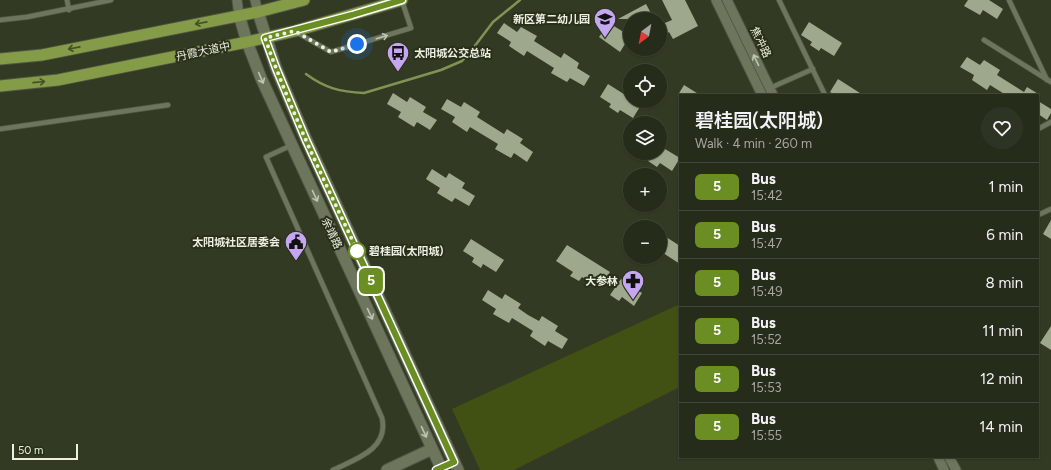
<!DOCTYPE html>
<meta charset="utf-8">
<style>
:root{--surface:#262c1a;--page:#2e3423;--text:#f1f3f6;--muted:#a4a7a2;--line:#424839}
body{margin:0;font-family:Figtree,"Noto Sans SC",sans-serif;background:var(--page);color:var(--text);height:100vh;display:flex;flex-direction:column;font-size:15px;white-space:nowrap}
*{box-sizing:border-box;margin:0}
p{font-size:13px;color:var(--muted)}
.icon{flex:none;width:22px;height:22px;fill:none;stroke:currentColor;stroke-width:2;stroke-linecap:round;stroke-linejoin:round}
.map{position:relative;flex:1;overflow:hidden}
.side{position:absolute;left:679px;top:94px;width:360px;height:364px;display:flex;flex-direction:column;background:var(--surface);border-radius:0px;box-shadow:0 1px 3px #0004,0 0 0 1px var(--line)}
.side>*{flex:none}
.badge{padding:0 8px;border-radius:6px;font-size:14px;line-height:26px}
.needle{width:26px;rotate:212deg}
.tools{position:absolute;left:623px;top:12px;display:grid;gap:8px}
.tools a{display:grid;place-items:center;width:44px;height:44px;border-radius:50%;background:var(--surface);box-shadow:0 1px 3px #0004,0 0 0 1px var(--line);font-size:20px}
.scale{position:absolute;left:12px;bottom:10px;width:66px;box-sizing:border-box;padding-left:4px;border:2px solid #ebf0e2;border-top:0;font-size:11px;line-height:14px;white-space:nowrap;color:#ebf0e2;-webkit-text-stroke:3px #293019;paint-order:stroke}
.you{position:absolute;width:20px;height:20px;margin:-10px;border:3px solid #fff;border-radius:50%;background:#1a73e8;box-shadow:0 0 0 6px #1a73e833}
.map>.badge{position:absolute;translate:-50% -50%;box-shadow:0 0 0 2px #fff}
.round{display:grid;place-items:center;flex:none;width:42px;height:42px;border-radius:21px;background:var(--page)}
.head{display:flex;align-items:center;justify-content:space-between;height:68px;padding:0 16px}
h1{font-size:19px;font-weight:600;line-height:30px}
ul{padding:0;list-style:none}
li{display:flex;align-items:center;gap:12px;height:48px;padding:0 16px;border-top:1px solid var(--line)}
li div{flex:1}
li b{display:block;font-size:15px}
li em{font-style:normal}
li .badge{min-width:44px;font-weight:700;text-align:center}
.map>svg:first-child{display:block}
.green{fill:#415114}
.lines{fill:none;stroke-linecap:round;stroke-linejoin:round}
.stream{stroke:#809355;stroke-width:2.5}
.building{fill:#9ea88d}
.service-casing{stroke:#505743;stroke-width:6}
.minor-casing{stroke:#505743;stroke-width:11}
.secondary-casing{stroke:#505743;stroke-width:13}
.primary-casing{stroke:#505743;stroke-width:13}
.service{stroke:#6d765d;stroke-width:4.5}
.minor{stroke:#6d765d;stroke-width:9}
.secondary{stroke:#6d765d;stroke-width:11}
.primary{stroke:#849b48;stroke-width:11}
.oneway{stroke:#445027}
.oneway2{stroke:#bfc5b3}
.line-casing{stroke:#fff;stroke-width:9}
.line{stroke:#6b8e23;stroke-width:6}
.walk{stroke:#ebf0e2;stroke-width:4;stroke-dasharray:0 7.2}
.stop-dot{fill:#fff;stroke:#6b8e23;stroke-width:2}
.labels{text-anchor:middle;stroke-width:4;stroke-linejoin:round;paint-order:stroke}
.poi-label{font-size:11px;font-weight:bold;fill:#ebf0e2;stroke:#293019;text-anchor:end}
.street-label{font-size:11px;fill:#ebf0e2;stroke:#293019}
.stop-label{font-size:11px;font-weight:bold;fill:#ebf0e2;stroke:#293019;text-anchor:start}
</style>
<div class="map">
<svg width="1051" height="470" viewBox="0 0 1051 470">
<rect width="100%" height="100%" fill="#333a23"/>
<path class="green" d="M680,304v83l-166,83h-34l-28,-61z"/>
<g class="lines">
<path class="stream" d="M306,74c19,14 34,18 58,19l77,-23 21,-9 9,-10 22,-29 27,-22"/>
</g>
<g class="building">
<path d="M662,0h23l13,26 -25,13 -4,-7 -9,5v-12l12,-5z"/>
<path d="M968,0h21l14,9 -6,10 -14,-9 -3,5 -16,-9z"/>
<path d="M646,4l8,15h-36z"/>
<path d="M809,22l33,21 -8,13 -13,-8 -2,3 -9,-6 2,-3 -11,-7z"/>
<path d="M504,23l13,9 4,-5 16,9 -3,5 27,17 3,-5 15,10 -2,5 13,8 -6,10 -14,-8 -3,4 -16,-9 3,-5 -27,-17 -3,5 -15,-10 2,-4 -14,-9z"/>
<path d="M609,23l21,13 -10,16 -21,-15z"/>
<path d="M967,57l13,8 4,-5 16,10 -3,5 27,17 3,-5 13,8h-34l-16,-10 -3,5 -15,-10 2,-5 -14,-8z"/>
<path d="M838,79l25,16h-28l-5,-3z"/>
<path d="M608,84l22,14v3h4l7,4 -8,13 -13,-8 -2,3 -9,-6 2,-3 -11,-7z"/>
<path d="M684,85l16,10h-22z"/>
<path d="M393,93l14,9 3,-5 16,10 -3,5 14,8 -7,10 -13,-8 -3,5 -16,-10 3,-5 -14,-8z"/>
<path d="M447,99l14,8 3,-5 16,10 -3,5 27,17 3,-5 16,10 -3,4 13,9 -6,10 -13,-9 -3,5 -16,-9 3,-5 -28,-17 -3,5 -15,-10 3,-5 -14,-8z"/>
<path d="M1038,101l13,8v4l-4,7 -9,-6z"/>
<path d="M660,146l20,12 -8,13 -12,-8 -3,4 -9,-6 3,-4 -7,-4h16z"/>
<path d="M432,169l14,9 3,-5 16,10 -3,5 13,8 -6,10 -14,-8 -3,4 -15,-9 3,-5 -14,-9z"/>
<path d="M1051,220v19l-8,-5z"/>
<path d="M660,233l20,13v18l-20,-13z"/>
<path d="M471,239l33,21 -8,12 -13,-8 -2,4 -9,-6 2,-4 -11,-7z"/>
<path d="M567,245l43,27 -11,16 -17,-11 -3,4 -9,-5 3,-4 -17,-11z"/>
<path d="M621,279l21,14 -8,13 -12,-9 -3,4 -9,-6z"/>
<path d="M488,290l14,9 3,-5 16,10 -3,4 10,7 11,6 3,-5 16,10 -3,5 13,8 -6,10 -14,-8 -3,5 -15,-10 3,-5 -21,-13 -3,5 -16,-9 3,-5 -14,-9z"/>
<path d="M1051,326v24l-11,-7z"/>
</g>
<g class="lines">
<g class="service-casing">
<g id="service">
<path d="M67,0l2,10"/>
<path d="M779,0l46,95"/>
<path d="M1009,0l38,80"/>
<path d="M0,20l27,-3 84,-17"/>
<path d="M296,32l35,20 80,-24 -9,-27"/>
<path d="M984,40l67,42"/>
<path d="M770,88l43,-19"/>
<path d="M0,129l168,-24"/>
<path d="M1038,129l13,-7"/>
<path d="M292,145l-26,12 116,261c7,31 -26,41 -49,52"/>
<path d="M1038,215l13,-6"/>
</g>
</g>
<g class="minor-casing">
<g id="minor">
<path d="M237,0l2,15"/>
<path d="M255,0l3,12"/>
<path d="M716,0l46,95"/>
<path d="M727,0l46,95"/>
<path d="M938,457l6,13"/>
<path d="M949,457l7,13"/>
</g>
</g>
<g class="secondary-casing">
<g id="secondary">
<path d="M258,12l18,56 30,71 152,331"/>
<path d="M239,15l8,27 14,36 181,392"/>
<path d="M387,470l45,-21"/>
</g>
</g>
<g class="primary-casing">
<g id="primary">
<path d="M0,59l42,-4 216,-43 46,-12"/>
<path d="M0,86l58,-6 189,-38 48,-11 107,-31"/>
</g>
</g>
<use href="#service" class="service"/>
<use href="#minor" class="minor"/>
<use href="#secondary" class="secondary"/>
<use href="#primary" class="primary"/>
</g>
<defs><path id="oneway-shaft" d="M-6 0H5M1.5-3L5.5 0L1.5 3" fill="none" stroke-width="1.6" stroke-linecap="round" stroke-linejoin="round"/></defs>
<g class="oneway">
<use href="#oneway-shaft" transform="translate(201 23) rotate(169)"/>
<use href="#oneway-shaft" transform="translate(74 48) rotate(169)"/>
<use href="#oneway-shaft" transform="translate(39 82) rotate(-6)"/>
</g>
<g class="oneway2">
<use href="#oneway-shaft" transform="translate(382 37) rotate(-17)"/>
<use href="#oneway-shaft" transform="translate(756 60) rotate(-116)"/>
<use href="#oneway-shaft" transform="translate(261 78) rotate(67)"/>
<use href="#oneway-shaft" transform="translate(315 196) rotate(65)"/>
<use href="#oneway-shaft" transform="translate(370 314) rotate(65)"/>
<use href="#oneway-shaft" transform="translate(424 432) rotate(65)"/>
</g>
<g class="lines">
<g class="line-casing">
<path id="line" d="M402,0l-50,15 -87,23 11,30 30,72 148,322 -18,8"/>
</g>
<use href="#line" class="line"/>
<path class="walk" d="M357,251l2,3c-34,-71 -68,-142 -94,-216l30,-7 36,21 26,-8"/>
</g>
<defs>
<g id="school-pin" transform="scale(1.15)"><path d="M0 17L-7.5 6A9.5 9.5 0 1 1 7.5 6Z" fill="#c5a6f0" stroke="#293019"/><path d="M0-5L7-2L0 1L-7-2ZM-4 1L0 2.5L4 1V4Q0 6-4 4Z" fill="#111"/></g>
<g id="bus-pin" transform="scale(1.15)"><path d="M0 17L-7.5 6A9.5 9.5 0 1 1 7.5 6Z" fill="#c5a6f0" stroke="#293019"/><path d="M-5-6H5V4H4V6H2V4H-2V6H-4V4H-5ZM-3.5-4V0h7V-4ZM-3.5 1.2v1.5H-2V1.2ZM2 1.2v1.5H3.5V1.2Z" fill="#111"/></g>
<g id="civic-pin" transform="scale(1.15)"><path d="M0 17L-7.5 6A9.5 9.5 0 1 1 7.5 6Z" fill="#c5a6f0" stroke="#293019"/><path d="M-.6-6.5H3V-4.5H.6V-3L4-1V1h2V6H-6V1h2V-1L-.6-3ZM-1.2 2.5V6h2.4V2.5Z" fill="#111"/></g>
<g id="pharmacy-pin" transform="scale(1.15)"><path d="M0 17L-7.5 6A9.5 9.5 0 1 1 7.5 6Z" fill="#c5a6f0" stroke="#293019"/><path d="M-2-6h4v4h4v4h-4v4h-4v-4h-4v-4h4Z" fill="#111"/></g>
</defs>
<g fill-rule="evenodd">
<use href="#school-pin" x="605" y="19"/>
<use href="#bus-pin" x="398" y="53"/>
<use href="#civic-pin" x="296" y="242"/>
<use href="#pharmacy-pin" x="633" y="281"/>
</g>
<circle class="stop-dot" cx="357" cy="251" r="8"/>
<g class="labels">
<g class="poi-label">
<text x="590" y="23">新区第二幼儿园</text>
<text x="414" y="57" text-anchor="start">太阳城公交总站</text>
<text x="280" y="246">太阳城社区居委会</text>
<text x="618" y="285">大参林</text>
</g>
<g class="street-label">
<text transform="translate(761 42) rotate(64)" y="4">焦冲路</text>
<text transform="translate(203 51) rotate(-12)" y="4">丹霞大道中</text>
<text transform="translate(332 233) rotate(65)" y="4">余靖路</text>
</g>
<g class="stop-label">
<text x="369" y="255">碧桂园(太阳城)</text>
</g>
</g>
</svg>
<div class="tools">
<a><svg class="needle" viewBox="-14 -14 28 28"><path d="M0-13l5 13h-10z" fill="#e53935"/><path d="M0 13l5-13h-10z" fill="#a4a7a2"/></svg></a>
<a><svg class="icon" aria-label="locate" viewBox="0 0 24 24"><circle cx="12" cy="12" r="6"/><path d="M12 2v4M12 18v4M2 12h4M18 12h4"/></svg></a>
<a><svg class="icon" aria-label="layers" viewBox="0 0 24 24"><path d="M12 4l9 5-9 5-9-5zM3 14l9 5 9-5"/></svg></a>
<a>+</a>
<a>−</a>
</div>
<div class="scale">50 m</div>
<div class="you" style="left:357px;top:44px"></div>
<b class="badge" style="left:371px;top:281px;background:#6b8e23;color:#fff">5</b>
<section class="side">
<div class="head"><div><h1>碧桂园(太阳城)</h1><p>Walk · 4 min · 260 m</p></div><a class="round"><svg class="icon" aria-label="heart" viewBox="0 0 24 24"><path d="M12 20l-8-8c-3-5 5-10 8-4 3-6 11-1 8 4z"/></svg></a></div>
<ul>
<li><span class="badge" style="background:#6b8e23;color:#fff">5</span><div><b>Bus</b><p>15:42</p></div><em>1 min</em></li>
<li><span class="badge" style="background:#6b8e23;color:#fff">5</span><div><b>Bus</b><p>15:47</p></div><em>6 min</em></li>
<li><span class="badge" style="background:#6b8e23;color:#fff">5</span><div><b>Bus</b><p>15:49</p></div><em>8 min</em></li>
<li><span class="badge" style="background:#6b8e23;color:#fff">5</span><div><b>Bus</b><p>15:52</p></div><em>11 min</em></li>
<li><span class="badge" style="background:#6b8e23;color:#fff">5</span><div><b>Bus</b><p>15:53</p></div><em>12 min</em></li>
<li><span class="badge" style="background:#6b8e23;color:#fff">5</span><div><b>Bus</b><p>15:55</p></div><em>14 min</em></li>
</ul>
</section>
</div>
